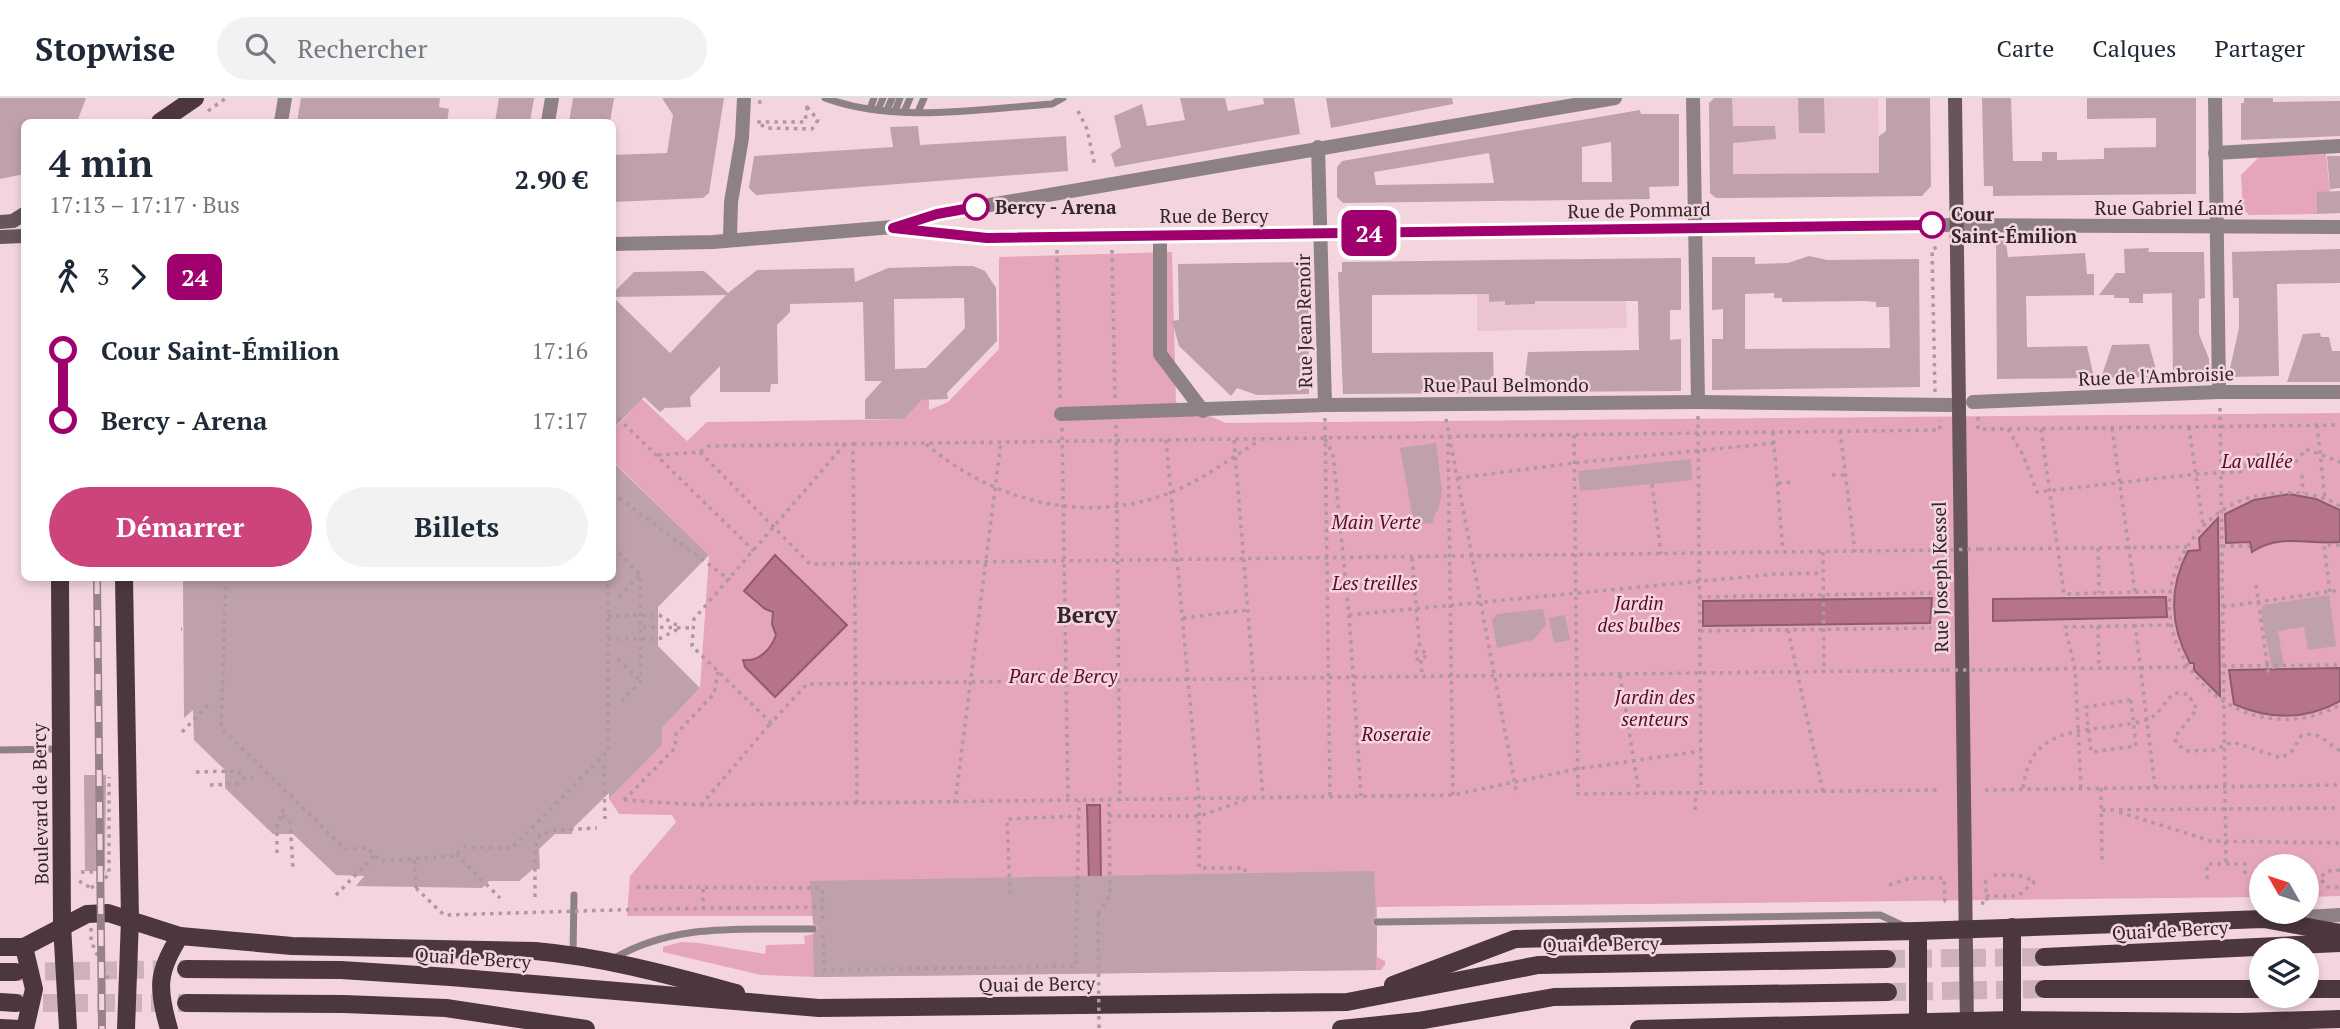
<!DOCTYPE html>
<html lang="fr">
<meta charset="utf-8">
<style>
:root{--surface:#fff;--page:#f2f2f3;--text:#1f2937;--muted:#747a83;--line:#e0e1e3;--accent:#cd437b}
body{margin:0;font-family:"PT Serif",serif;background:var(--page);color:var(--text);height:100vh;display:flex;flex-direction:column;font-size:26px;white-space:nowrap}
*{box-sizing:border-box;margin:0}
p{font-size:23px;color:var(--muted)}
.icon{flex:none;width:38px;height:38px;fill:none;stroke:currentColor;stroke-width:2;stroke-linecap:round;stroke-linejoin:round}
.map{position:relative;flex:1;overflow:hidden}
.panel{position:absolute;left:21px;top:21px;width:595px;height:462px;display:flex;flex-direction:column;background:var(--surface);border-radius:10px;box-shadow:0 4px 10px #0003}
.panel>*{flex:none}
.badge{padding:0 14px;border-radius:10px;font-size:24px;line-height:46px}
.needle{width:46px;rotate:309deg}
.fabs{position:absolute;left:2249px;top:756px;display:grid;gap:14px}
.fabs a{display:grid;place-items:center;width:70px;height:70px;border-radius:50%;background:var(--surface);box-shadow:0 4px 10px #0003;font-size:35px}
.map>.badge{position:absolute;translate:-50% -50%;box-shadow:0 0 0 4px #fff}
.legs{display:flex;align-items:center;gap:10px;height:77px;padding:0 28px;font-size:23px}
.legs p{margin-inline-start:auto}
.headline{display:flex;align-items:center;justify-content:space-between;height:119px;padding:0 28px}
h1{font-size:38px;font-weight:600;line-height:52px}
.button{display:flex;gap:14px;margin-top:auto;padding:14px 28px}
.button a{flex:1;height:80px;border-radius:42px;background:var(--accent);color:#fff;font-size:28px;font-weight:600;line-height:80px;text-align:center}
.button a+a{background:var(--page);color:var(--text)}
ul{padding:0 28px;list-style:none}
li{display:flex;align-items:center;gap:24px;height:70px;font-size:26px}
li i{display:grid;place-items:center;width:10px;height:100%;margin:0 9px;background:currentColor}
li i::after{content:'';width:18px;height:18px;margin:-9px;border:5px solid;border-radius:50%;background:var(--surface)}
li p{margin-inline-start:auto}
li:first-child i{background:linear-gradient(#0000 50%,currentColor 0)}
li:last-child i{background:linear-gradient(currentColor 50%,#0000 0)}
header{display:flex;align-items:center;gap:42px;box-sizing:border-box;height:98px;padding:0 35px;background:var(--surface);border-bottom:2px solid var(--line)}
header strong{font-size:33px}
nav{display:flex;gap:38px;margin-inline-start:auto;font-size:24px}
.search{width:490px;height:63px;background:var(--page);display:flex;align-items:center;gap:18px;box-sizing:border-box;padding:0 24px;border-radius:38px;color:var(--muted);font-size:26px}
.map>svg:first-child{display:block}
.built{fill:#eac5d0}
.green{fill:#e6a6b9}
.water{fill:#b67389;stroke:#8e5c6c;stroke-width:2}
.building{fill:#bea1a9;fill-rule:evenodd}
.lines{fill:none;stroke-linecap:round;stroke-linejoin:round}
.primary-tunnel{stroke:#cdb2ba;stroke-width:18;stroke-dasharray:18 9;stroke-linecap:butt}
.path{stroke:#b0989f;stroke-width:3.5;stroke-dasharray:3.5 5;stroke-linecap:butt}
.lane{stroke:#8e8185;stroke-width:7}
.street{stroke:#8e8185;stroke-width:14}
.secondary{stroke:#67555a;stroke-width:14}
.primary{stroke:#4b373d;stroke-width:18}
.rail-casing{stroke:#988289;stroke-width:8}
.rail{stroke:#f4d5de;stroke-width:5;stroke-dasharray:16;stroke-linecap:butt}
.path-bridge{stroke:#b0989f;stroke-width:3.5;stroke-dasharray:3.5 5;stroke-linecap:butt}
.line-1-casing{stroke:#fff;stroke-width:16}
.line-1{stroke:#a0006e;stroke-width:10}
.stop-1-dot{fill:#fff;stroke:#a0006e;stroke-width:3.5}
.labels{text-anchor:middle;stroke-width:5;stroke-linejoin:round;paint-order:stroke}
.stop-label{font-size:19px;font-weight:bold;fill:#312629;stroke:#f4d5de;text-anchor:start}
.street-label{font-size:19px;fill:#312629;stroke:#f4d5de}
.park-label{font-size:19px;font-style:italic;fill:#5c082f;stroke:#f4d5de}
.quarter-label{font-size:23px;font-weight:bold;fill:#312629;stroke:#f4d5de}
</style>
<header>
<strong>Stopwise</strong>
<div class="search"><svg class="icon" aria-label="search" viewBox="0 0 24 24"><circle cx="10" cy="10" r="6"/><path d="M15 15l6 6"/></svg>Rechercher</div>
<nav><a>Carte</a><a>Calques</a><a>Partager</a></nav>
</header>
<div class="map">
<svg width="2340" height="931" viewBox="0 0 2340 931">
<rect width="100%" height="100%" fill="#f4d5de"/>
<g class="built">
<path d="M1714,0h164l2,98 -164,2 -6,-5 -1,-90z"/>
<path d="M1573,161v3l41,-3 12,42 1,27 -150,3v-71z"/>
</g>
<g class="green">
<path d="M2326,56l4,38h-13v22l-68,1 -6,-6 -2,-34 19,-19z"/>
<path d="M1172,154l4,150 50,21 1114,-10v483l-33,1 -1,-31h-45v31l-884,10v50l8,4v4l-4,5 -566,7 -54,-2 -98,-23v-5l18,-5 18,1 66,11 1,-9 39,-1 -1,-8 9,-2v-18h-186l3,-40 46,-54 -4,-7 -53,-1 -10,-15 53,-54v-17l38,-40 9,-133 -96,-94v-31l29,-31 45,42 20,-19 197,-3 18,-19h7v10l19,-8 51,-53v-92z"/>
</g>
<g class="water">
<path d="M2289,396l27,5 24,11v32c-32,3 -59,-9 -88,10l-2,-10 -24,1 -1,-29 29,-14z"/>
<path d="M2218,420l2,178 -26,-26v-7h-4c-20,-37 -22,-74 -2,-112l12,-1 -1,-12z"/>
<path d="M775,457l72,70 -72,72 -30,-30 -2,-7c16,2 28,-11 33,-25l-4,-11 1,-12 -8,-3 -21,-18z"/>
<path d="M2166,499l1,20 -174,4v-22z"/>
<path d="M1932,500l-2,25 -227,3v-25z"/>
<path d="M2340,570v33c-34,19 -71,19 -106,3l-5,-34z"/>
<path d="M1087,707h13l1,78h-12z"/>
</g>
<g class="building">
<path d="M0,0h86l-9,24h-53v52l-24,5z"/>
<path d="M301,0h139l-1,9 10,2 -2,13h-150z"/>
<path d="M499,0h35l-4,24h-35z"/>
<path d="M573,0h41l-4,24h-41z"/>
<path d="M662,0h62l-15,95 -6,5 -91,4v-47l55,-2 6,-38z"/>
<path d="M1180,0h45l3,13 36,-7 -1,-6h31l6,36 -185,33 -4,-13 10,-7 -7,-31 28,-12 5,22 38,-6z"/>
<path d="M1326,0h126l1,6 -122,24z"/>
<path d="M1714,0h18l1,28h42l1,13 -43,4v31l146,-1v-37l7,-5v-33h44l1,88 -9,10 -206,2 -6,-5 -1,-90z"/>
<path d="M1798,0h26l1,35h-26z"/>
<path d="M1982,0h29l2,63h29v-9h15v8l47,-1v-11l52,-1v-29l-69,1v-21h109v96l-203,2v-10h-9z"/>
<path d="M2244,0h29v4l67,-1v35l-99,4v-37h3z"/>
<path d="M1640,12l1,4h38v72l-30,1 1,12 -307,4 -6,-6v-30l5,-6zM1611,44l1,40h-30v-35zM1489,55l5,30 -118,2 -2,-13z"/>
<path d="M918,28l2,19 146,-9 2,35 -312,24 -7,-7 5,-32 139,-9 -3,-20z"/>
<path d="M2327,58h13v32l-10,1z"/>
<path d="M2340,93v22l-23,1v-22z"/>
<path d="M1996,137h9l3,22 77,-4 2,21h7v21l-68,1 1,51 60,-1 7,32 -97,1z"/>
<path d="M2149,150l-1,4h56l1,46 -6,1v35l10,25v18h-36l-1,-84 -29,1v9h-14v-5h-15v-3h-15l17,-22h9l-1,-24z"/>
<path d="M2340,151v34l-63,1 2,92 -51,1 11,-49v-30h-6l-1,-46z"/>
<path d="M1809,158l18,4 92,-1 1,128 -208,3v-51h11v-30l-11,1v-53h43v7l33,-1zM1774,195v5h8v4l83,-1 11,1v5h13l1,41 -145,1v-55z"/>
<path d="M1681,160v52h-11v30l11,-1v52l-158,1 5,-40 111,-2 -1,-49h-103v3l-30,1v-4l-16,1v-8l-117,1v58l121,-1 1,41 -151,1 -5,-122h4v-10z"/>
<path d="M1308,164l1,132 -52,1 -20,-7 -6,8 -52,-50 -7,-25 7,-1 -1,-56z"/>
<path d="M960,168h13l12,5 11,17 1,53 -50,52 1,6 -26,1 -18,19h-39v-19l17,-19h-17l-2,-79 -73,2v8l-13,13 1,59h-7l-1,8h-50v-26l-30,31 1,10 -26,1 -5,4 -16,-15 -32,33v-136l22,-22 70,-1 24,22 29,-23 97,-2 1,14 33,-14zM726,197l-56,58 -57,-56zM964,200l1,30 -39,40 -31,1 -1,-70z"/>
<path d="M2320,235l1,4h8l3,14h8v31h-53l16,-48z"/>
<path d="M2149,246l9,33 -57,1 11,-33z"/>
<path d="M1436,345l6,48 -3,16 -6,11 1,5 -20,2 -14,-77z"/>
<path d="M1691,361l1,21 -112,11 -2,-20z"/>
<path d="M612,363l97,94 -51,52v39l42,42 -38,40v17l-53,54v-6l-37,36v5h-17l-16,15 1,20h-7l-14,12h-30l-7,7 -126,-2 8,-10 -28,-1 -43,-41h-20l-48,-46v-18l-31,-30 -1,-30 -9,8 -1,-140h429z"/>
<path d="M2329,497l7,51 -28,4 -4,-23 -26,4 6,36 -12,2 -11,-57 2,-7z"/>
<path d="M1543,511l3,16 -13,15 -36,8 -5,-28 5,-6z"/>
<path d="M1565,517l5,25 -16,3 -5,-25z"/>
<path d="M84,677h22l-1,96h-20z"/>
<path d="M1374,773l2,45 -5,7 6,5 -1,42 -562,7 -1,-42 6,-7 -6,-5 -3,-42z"/>
</g>
<g class="lines">
<g class="primary-tunnel">
<path d="M1887,861l157,-2"/>
<path d="M18,874l168,-3"/>
<path d="M1888,894l156,-3"/>
<path d="M16,905h170"/>
</g>
<g class="path">
<path d="M758,4h8"/>
<path d="M807,9l11,13 -6,9 -46,-1 -9,-6h48z"/>
<path d="M208,13l18,-13"/>
<path d="M1078,13l9,18 8,37"/>
<path d="M1057,152l3,149"/>
<path d="M1112,152l3,150"/>
<path d="M1935,294l-3,-143 9,-3"/>
<path d="M2220,310l6,456"/>
<path d="M612,314l142,139"/>
<path d="M1698,318l3,375"/>
<path d="M1978,319v12h30l332,-4"/>
<path d="M1325,320l5,380"/>
<path d="M1446,321l71,376"/>
<path d="M1116,327l4,376"/>
<path d="M2317,327l8,74"/>
<path d="M2189,329l14,98"/>
<path d="M1062,330l6,372"/>
<path d="M2112,330l23,164"/>
<path d="M2008,331l15,26 14,37 159,-18 44,-2 17,-17 18,14 7,-7 9,6 15,-19 34,13"/>
<path d="M2041,331l23,165 107,-3"/>
<path d="M1840,333l15,121"/>
<path d="M1773,334l10,119"/>
<path d="M1574,337l4,359 360,-4"/>
<path d="M1325,341l8,15 16,161 12,181"/>
<path d="M1166,342l33,360v68h46v5"/>
<path d="M1234,342l29,358"/>
<path d="M1448,345l5,352"/>
<path d="M845,346l-151,175 -2,27 79,77 36,-39 1139,-14"/>
<path d="M853,346l1087,-14 -1,-10"/>
<path d="M926,346c68,58 161,82 246,48 32,-13 59,-34 88,-52"/>
<path d="M700,354l110,112 1132,-14"/>
<path d="M658,357l42,-3 9,-6 144,-2 4,359"/>
<path d="M1832,377h14"/>
<path d="M2302,377l1,18"/>
<path d="M1458,380l116,-15 201,-20"/>
<path d="M1778,385l15,-1"/>
<path d="M1652,386l9,70"/>
<path d="M612,395l118,87"/>
<path d="M2340,408c-25,-15 -49,-15 -77,-11 -25,3 -48,17 -64,36 -85,96 29,233 141,174"/>
<path d="M2222,448h28"/>
<path d="M2098,450l1,45"/>
<path d="M1980,451l207,-2"/>
<path d="M1823,454l1,119"/>
<path d="M619,455l21,21 1,107 -21,22"/>
<path d="M1412,460l8,92"/>
<path d="M226,480l-5,150 124,121 22,-1 14,13 73,-5 10,-9 48,1 96,-97v-173"/>
<path d="M2256,487l13,92"/>
<path d="M2330,494l-6,-47h16"/>
<path d="M619,499l21,-23"/>
<path d="M1699,499l233,-4"/>
<path d="M2223,509l117,-17"/>
<path d="M1349,517l427,-41 47,-1"/>
<path d="M608,518l51,-1 21,12"/>
<path d="M1183,520l64,-8"/>
<path d="M2135,526l20,163"/>
<path d="M2098,528l1,42"/>
<path d="M643,529l50,1"/>
<path d="M181,531h1"/>
<path d="M1788,532l35,162"/>
<path d="M1700,533l231,-3"/>
<path d="M608,541h51l21,-11"/>
<circle cx="1420" cy="557" r="5"/>
<path d="M618,561l23,22"/>
<path d="M1421,562l1,17"/>
<path d="M2223,568l117,-1"/>
<path d="M1979,572l209,-3"/>
<path d="M1620,577l19,118"/>
<path d="M2131,602l5,46 -45,6 -5,-45z"/>
<path d="M182,634l28,-29"/>
<path d="M604,667l1,54"/>
<path d="M196,674l41,-1 7,7"/>
<path d="M210,687l27,-1 7,-6h9"/>
<path d="M2023,690c8,-72 77,-52 125,-69 11,-3 17,-20 27,-26l13,1 9,15 -22,28 1,6 10,8 28,-1 19,-8 48,16 11,-7 9,-15c18,-6 25,6 39,15"/>
<path d="M2081,690l-6,-120 -10,-41 106,-2"/>
<path d="M2101,690l1,73"/>
<path d="M1985,692l355,-5"/>
<path d="M624,702l77,5 752,-10 124,-26 124,-18"/>
<path d="M624,702l51,-52 1,-14 38,-40 4,-22"/>
<path d="M955,705l46,-361"/>
<path d="M701,707l69,-81"/>
<path d="M1695,712l1,-18"/>
<path d="M2102,712l238,-2"/>
<path d="M2119,714l92,29 129,2"/>
<path d="M283,717l7,7 3,46"/>
<path d="M1109,718h91l45,-16"/>
<path d="M277,755v-31l6,-7v-7"/>
<path d="M456,756l44,44"/>
<path d="M414,762l2,28"/>
<path d="M2340,772l-13,1 -7,7 7,9h13"/>
<path d="M81,774h26"/>
<path d="M2207,781v-15h38v14"/>
<path d="M79,783l12,7"/>
<path d="M1889,787l22,-7h33l1,23 3,1"/>
<path d="M637,789l185,1 1,36"/>
<path d="M91,790l18,-13v-98"/>
<path d="M703,791v19"/>
<path d="M1010,796l-3,-75 71,-3"/>
<path d="M336,797l39,-40"/>
<path d="M1986,798h32l17,-15 -18,-6h-26"/>
<path d="M535,799v-48l5,-14 15,-5 42,-2"/>
<path d="M1981,805h6l-2,-28"/>
<path d="M651,811l172,-2"/>
<path d="M1098,816l12,-19 -1,-94"/>
<path d="M91,830v13l19,42"/>
<path d="M823,837l1,35 252,-4 3,-165"/>
</g>
<g class="lane">
<path d="M825,0c71,26 153,11 227,6l11,-6"/>
<path d="M870,11l4,-11"/>
<path d="M878,12l5,-12"/>
<path d="M887,12l5,-12"/>
<path d="M895,13l5,-13"/>
<path d="M904,14l6,-14"/>
<path d="M918,14l6,-14"/>
<path d="M0,652l59,-1"/>
<path d="M1377,824l503,-7 24,11"/>
<path d="M573,856l1,-59"/>
<path d="M613,861c62,-37 131,-29 200,-30"/>
</g>
<g class="street">
<path d="M1693,0l5,304"/>
<path d="M2215,0l4,294"/>
<path d="M281,24l4,-24"/>
<path d="M548,24l4,-24"/>
<path d="M1318,49l7,258"/>
<path d="M2215,55l125,-7"/>
<path d="M897,128l40,-12 678,-116"/>
<path d="M1160,138v118l43,57"/>
<path d="M730,140l1,-36 11,-64 2,-40"/>
<path d="M612,146l101,-2 180,-15 94,11 940,-13 413,2"/>
<path d="M1973,304l246,-10h121"/>
<path d="M1061,316l264,-9 373,-3 253,3"/>
<path d="M2285,820l55,-3"/>
</g>
<g class="secondary">
<path d="M1955,0l12,931"/>
<path d="M0,124l13,-1 11,-7"/>
<path d="M0,139l24,-1"/>
</g>
<g class="primary">
<path d="M160,24l35,-24"/>
<path d="M60,480l2,347 6,104"/>
<path d="M124,480l6,341 -4,110"/>
<path d="M2012,829v93"/>
<path d="M1918,833v91"/>
<path d="M0,849h24l63,-33 21,-1 72,23 112,10 243,5c69,6 134,24 201,42"/>
<path d="M24,849l10,42 -9,40"/>
<path d="M2044,859l296,-14"/>
<path d="M186,871l155,1 109,7 369,31 528,-6 191,-37 349,-6"/>
<path d="M0,874h16"/>
<path d="M1393,887l122,-46 403,-8 346,-12 76,14"/>
<path d="M2044,891h217"/>
<path d="M2306,891h34"/>
<path d="M0,904l16,1"/>
<path d="M186,905l158,1 102,4 140,21"/>
<path d="M0,930l21,1"/>
<path d="M169,931c-12,-41 -12,-57 11,-93"/>
<path d="M1341,931l77,-8 136,-24 334,-5"/>
<path d="M1639,931l373,-9 229,2 99,-3"/>
</g>
<g class="rail-casing">
<path id="rail" d="M97,480l5,451"/>
</g>
<use href="#rail" class="rail"/>
<g class="path-bridge">
<path d="M1942,452l38,-1"/>
<path d="M1946,572h33"/>
<path d="M416,790l28,27 207,-6"/>
<path d="M1098,816l1,115"/>
</g>
</g>
<g class="lines">
<g class="line-1-casing">
<path id="line-1" d="M976,109l-39,7 -44,14 94,10 945,-13"/>
</g>
<use href="#line-1" class="line-1"/>
</g>
<g class="stop-1-dot">
<circle cx="976" cy="109" r="12"/>
<circle cx="1932" cy="127" r="12"/>
</g>
<g class="labels">
<g class="stop-label">
<text x="995" y="116">Bercy - Arena</text>
<text x="1951" y="123">Cour<tspan x="1951" dy="22">Saint-Émilion</tspan></text>
</g>
<g class="street-label">
<text x="2169" y="117">Rue Gabriel Lamé</text>
<text transform="translate(1639 112) rotate(-1)" y="7">Rue de Pommard</text>
<text x="1214" y="125">Rue de Bercy</text>
<text transform="translate(1304 223) rotate(-91)" y="7">Rue Jean Renoir</text>
<text transform="translate(2156 278) rotate(-2)" y="7">Rue de l'Ambroisie</text>
<text x="1506" y="294">Rue Paul Belmondo</text>
<text transform="translate(1940 479) rotate(-91)" y="7">Rue Joseph Kessel</text>
<text transform="translate(40 706) rotate(-91)" y="7">Boulevard de Bercy</text>
<text transform="translate(2170 832) rotate(-3)" y="7">Quai de Bercy</text>
<text transform="translate(1601 846) rotate(-1)" y="7">Quai de Bercy</text>
<text transform="translate(473 860) rotate(4)" y="7">Quai de Bercy</text>
<text transform="translate(1037 886) rotate(-1)" y="7">Quai de Bercy</text>
</g>
<g class="park-label">
<text x="2257" y="370">La vallée</text>
<text x="1376" y="431">Main Verte</text>
<text x="1375" y="492">Les treilles</text>
<text x="1639" y="512">Jardin<tspan x="1639" dy="22">des bulbes</tspan></text>
<text x="1063" y="585">Parc de Bercy</text>
<text x="1655" y="606">Jardin des<tspan x="1655" dy="22">senteurs</tspan></text>
<text x="1396" y="643">Roseraie</text>
</g>
<g class="quarter-label">
<text x="1087" y="525">Bercy</text>
</g>
</g>
</svg>
<div class="fabs">
<a><svg class="needle" viewBox="-14 -14 28 28"><path d="M0-13l5 13h-10z" fill="#e53935"/><path d="M0 13l5-13h-10z" fill="#747a83"/></svg></a>
<a><svg class="icon" aria-label="layers" viewBox="0 0 24 24"><path d="M12 4l9 5-9 5-9-5zM3 14l9 5 9-5"/></svg></a>
</div>
<b class="badge" style="left:1369px;top:135px;background:#a0006e;color:#fff">24</b>
<section class="panel">
<div class="headline"><div><h1>4 min</h1><p>17:13 – 17:17 · Bus</p></div><b>2.90 €</b></div>
<div class="legs"><svg class="icon" aria-label="walk" viewBox="0 0 24 24"><circle cx="13" cy="4" r="2"/><path d="M13 8l-2 6 4 7M11 14l-3 7M7 12l3-4h3l4 4"/></svg>3<svg class="icon" aria-label="forward" viewBox="0 0 24 24"><path d="M9 5l7 7-7 7"/></svg><b class="badge" style="background:#a0006e;color:#fff">24</b></div>
<ul>
<li><i style="color:#a0006e"></i><b>Cour Saint-Émilion</b><p>17:16</p></li>
<li><i style="color:#a0006e"></i><b>Bercy - Arena</b><p>17:17</p></li>
</ul>
<div class="button"><a>Démarrer</a><a>Billets</a></div>
</section>
</div>
